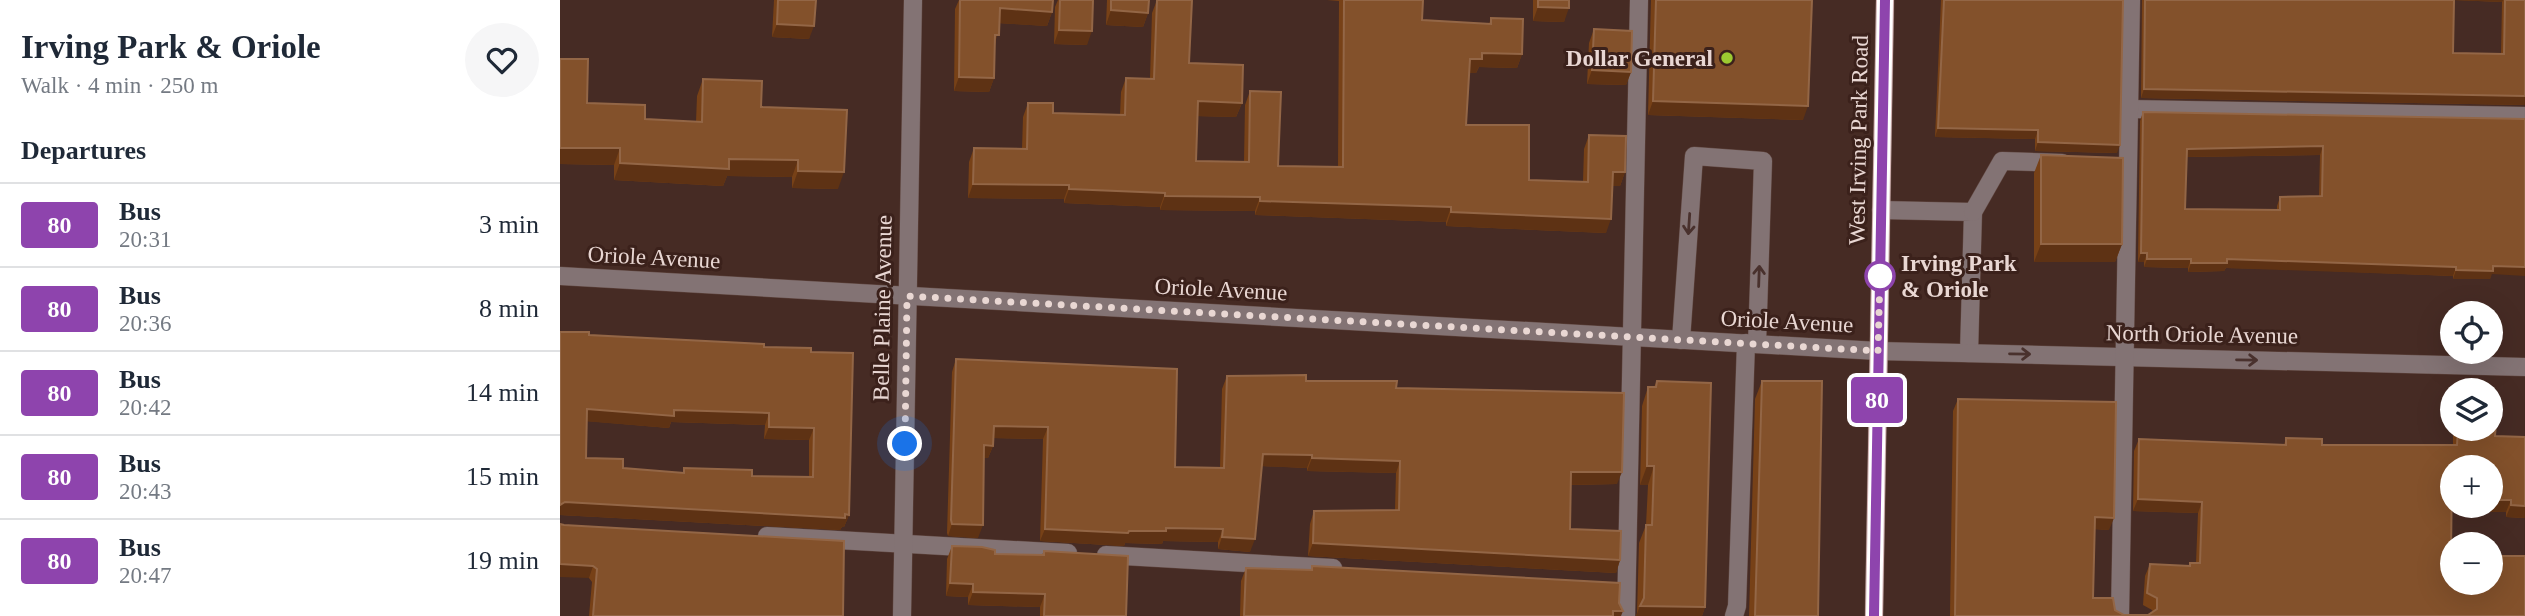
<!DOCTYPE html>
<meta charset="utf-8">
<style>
:root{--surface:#fff;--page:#f6f6f7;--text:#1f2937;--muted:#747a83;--line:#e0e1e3}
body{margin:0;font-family:"Times New Roman",serif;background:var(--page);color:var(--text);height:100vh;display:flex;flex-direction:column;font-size:26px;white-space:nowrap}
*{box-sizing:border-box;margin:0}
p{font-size:23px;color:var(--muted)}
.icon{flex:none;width:38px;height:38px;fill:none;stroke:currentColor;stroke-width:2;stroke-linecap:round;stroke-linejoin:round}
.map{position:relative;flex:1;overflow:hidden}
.drawer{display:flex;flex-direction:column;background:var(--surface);width:560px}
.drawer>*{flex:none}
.badge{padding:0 14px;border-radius:5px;font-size:24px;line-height:46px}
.fabs{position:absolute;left:1880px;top:301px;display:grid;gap:14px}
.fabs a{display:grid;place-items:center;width:63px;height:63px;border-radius:50%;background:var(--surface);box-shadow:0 7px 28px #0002;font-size:35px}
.you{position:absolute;width:35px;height:35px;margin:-18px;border:5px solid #fff;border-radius:50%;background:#1a73e8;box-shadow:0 0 0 10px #1a73e833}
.map>.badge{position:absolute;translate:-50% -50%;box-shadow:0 0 0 4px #fff}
h2{padding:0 21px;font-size:26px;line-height:63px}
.round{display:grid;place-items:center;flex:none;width:74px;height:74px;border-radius:37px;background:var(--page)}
.overview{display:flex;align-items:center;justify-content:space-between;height:119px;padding:0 21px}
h1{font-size:33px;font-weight:700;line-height:52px}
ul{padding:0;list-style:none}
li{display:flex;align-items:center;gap:21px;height:84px;padding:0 21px;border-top:2px solid var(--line)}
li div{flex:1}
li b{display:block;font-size:26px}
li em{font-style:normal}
li .badge{min-width:77px;font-weight:700;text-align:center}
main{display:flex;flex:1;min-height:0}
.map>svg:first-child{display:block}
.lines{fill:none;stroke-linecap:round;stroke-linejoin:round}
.minor-casing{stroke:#604740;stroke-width:19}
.major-casing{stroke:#604740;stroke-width:19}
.minor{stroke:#837374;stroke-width:18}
.major{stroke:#d2b3b3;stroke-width:18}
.wall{fill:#774117;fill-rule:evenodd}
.shaded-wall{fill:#5e3214}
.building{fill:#83512b;stroke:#936646;stroke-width:2;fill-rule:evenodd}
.oneway{stroke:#49312d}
.line-casing{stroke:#fff;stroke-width:16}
.line{stroke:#8e44ad;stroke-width:10}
.walk{stroke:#e9d7d3;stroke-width:7;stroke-dasharray:0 12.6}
.poi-dot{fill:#9cca31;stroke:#3b211b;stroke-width:2.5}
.stop-dot{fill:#fff;stroke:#8e44ad;stroke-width:3.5}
.labels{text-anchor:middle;stroke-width:6;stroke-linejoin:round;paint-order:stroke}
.poi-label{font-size:23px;font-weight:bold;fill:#e9d7d3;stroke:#3b211b;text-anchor:end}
.street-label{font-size:23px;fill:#e9d7d3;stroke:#3b211b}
.stop-label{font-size:23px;font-weight:bold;fill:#e9d7d3;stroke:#3b211b;text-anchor:start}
</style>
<main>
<section class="drawer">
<div class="overview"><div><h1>Irving Park &amp; Oriole</h1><p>Walk · 4 min · 250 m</p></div><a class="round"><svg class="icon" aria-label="heart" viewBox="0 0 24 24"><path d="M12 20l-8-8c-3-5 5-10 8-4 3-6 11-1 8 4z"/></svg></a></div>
<h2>Departures</h2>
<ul>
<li><span class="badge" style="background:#8e44ad;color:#fff">80</span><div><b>Bus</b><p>20:31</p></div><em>3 min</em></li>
<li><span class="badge" style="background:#8e44ad;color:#fff">80</span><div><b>Bus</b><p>20:36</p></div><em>8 min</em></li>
<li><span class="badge" style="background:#8e44ad;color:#fff">80</span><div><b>Bus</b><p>20:42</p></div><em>14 min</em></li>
<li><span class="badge" style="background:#8e44ad;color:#fff">80</span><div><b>Bus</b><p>20:43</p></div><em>15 min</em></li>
<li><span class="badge" style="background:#8e44ad;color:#fff">80</span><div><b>Bus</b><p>20:47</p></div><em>19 min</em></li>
</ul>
</section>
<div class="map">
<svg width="1965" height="616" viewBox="0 0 1965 616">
<rect width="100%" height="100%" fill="#462b24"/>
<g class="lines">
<g class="minor-casing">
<g id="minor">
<path d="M1569,109l396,7"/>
<path d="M1321,210l92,2 -4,141"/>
<path d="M1413,212l29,-51 60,2"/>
<path d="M0,276l1318,75 647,16"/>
<path d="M1121,340l13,-184 69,5 -6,183"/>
<path d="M207,536l301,17"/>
<path d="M546,555l227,13"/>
<path d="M342,616l11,-616"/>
<path d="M1066,616l13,-616"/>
<path d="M1174,616l3,-10 9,-263"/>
<path d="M1560,616l11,-616"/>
</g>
</g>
<g class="major-casing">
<path id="major" d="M1314,616l11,-616"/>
</g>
<use href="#minor" class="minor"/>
<use href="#major" class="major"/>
</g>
<g class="wall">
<path d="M214,0h42l-7,39 -37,-2z"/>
<path d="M399,0h94l-1,12 -5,14 -48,-3 -4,22 -1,33 -5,14 -35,-1 1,-82z"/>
<path d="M498,0h35l-6,45 -33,-1 1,-37z"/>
<path d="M547,0h42l-1,13 -5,14 -37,-2z"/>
<path d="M597,0l32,63 53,40 -6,14 -39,-1 -1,45 48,1 1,-57 5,-14 28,75 60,1 1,-166 -12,-1h96l-1,20 67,4 2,-6 31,36 -5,14 -38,-1 -3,6h-7l-3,52 63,55 54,2 1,-33 5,-14 36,37 -5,14h-8l-6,47 -160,-7v-4l-191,-7v-4l-95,-1v-3l-96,-4v-4l-96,-1 1,-36 5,-14 48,1 1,-32 5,-14 25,10 67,2 1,-23 5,-14 24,1 2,-66z"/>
<path d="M973,0h36l-5,22 -31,-1z"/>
<path d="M1091,0h161l-9,120 -155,-5z"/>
<path d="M1381,0h182l-6,153 -82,-2v-12l-100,-2z"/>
<path d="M1582,0h383v105l-384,-7zM1894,0l48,2 -1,52 -48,-1z"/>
<path d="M1034,29l37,43 -5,13 -39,-1 2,-41z"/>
<path d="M0,59l27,44 58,16 51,3 1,-26 6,-17 58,28 77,82 -46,-1v-11l-65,-1 -4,10 -109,-6v-15l-54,-1z"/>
<path d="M1583,112l382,7 -35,160h-37v-3l-176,-7 -51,-1 -2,3 -36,1v-4l-44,-1v-5h-6l2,-141zM1760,155l-1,42h-39l-3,9v4l-92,-1 2,-52z"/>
<path d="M1481,155l81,89 -7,18h-81v-89z"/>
<path d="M29,335l175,12 47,5 38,163 -5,12h-2l-2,3 -280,-15zM27,421l82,7 2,-6 94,3 -1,14 45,1v37l-57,-1 -68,-8 -1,5 -60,-5 -37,-10z"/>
<path d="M396,359l219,108 45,1 2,-79 5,-13 169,12 221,96 -46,1 -1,44 50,31 -4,13 -308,-17 2,-32 4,-13 81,-1 1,-37 -89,-2v-3l-45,-2 -12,86 -32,-3v-7l-55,-1 -1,3 -37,-1 -1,3 -84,-5 3,-102 -50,-1v8l-5,12h-4l-6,80 -30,-2 -1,-3 5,-161z"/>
<path d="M1097,381l48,226 -3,9h-66l1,-3 2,-70 7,-18 2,-40h-8l2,-79 6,-19h6z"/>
<path d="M1202,381l56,235h-69l6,-217z"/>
<path d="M1398,399l151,131 -14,-1 -2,69 31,17h24l5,-3 -1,-2 -9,-5 2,-29 5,-12 39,2 1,-3h6l2,-50 -65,-2 1,-60 5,-12 145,6 2,-7 36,7h131v-11l2,-5h35l5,7 30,1v81l-19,-1v-5l-54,-1 -1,45 74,60h-575l3,-205z"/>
<path d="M0,524l283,92h-254l3,-34 -3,-4z"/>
<path d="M392,546l43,8 47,1 2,-4 82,65h-86v-9l-72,-2v-8l-22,-1 1,-37z"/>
<path d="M752,566l307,37 2,13h-381l1,-35 5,-13 65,2z"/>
</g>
<g class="shaded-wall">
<path d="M1892,0h51l-1,2z"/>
<path d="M978,7l31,1 -5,14 -31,-1z"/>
<path d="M440,8l52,4 -5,14 -52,-3z"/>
<path d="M551,10l37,3 -5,14 -37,-2z"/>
<path d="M217,24l37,2 -5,13 -37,-2z"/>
<path d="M499,30l33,1 -5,14 -33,-1z"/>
<path d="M922,53l40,1 -5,14 -38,-1 -3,6h-11l5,-14z"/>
<path d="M1032,70l39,2 -5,13 -39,-1z"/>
<path d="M399,77l35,1 -5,14 -35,-1z"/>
<path d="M1584,89l381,7v9l-384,-7z"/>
<path d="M638,101l44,2 -6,14 -43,-1z"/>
<path d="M1093,101l155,5 -5,14 -155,-5z"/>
<path d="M1378,128l100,2 -3,9 -100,-2z"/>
<path d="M1478,142l82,3 -3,8 -82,-2z"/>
<path d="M1763,146l-3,9 -136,2 3,-8z"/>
<path d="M0,148h60l-6,17 -54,-1z"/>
<path d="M169,159l69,1 -6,17 -65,-1 -4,10 -109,-6 6,-17z"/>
<path d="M238,171l46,1 -6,17 -46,-1z"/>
<path d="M1053,172h12l-5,14h-12z"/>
<path d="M413,184l96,1 -5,14 -96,-1z"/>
<path d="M509,189l96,4 -5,14 -96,-4z"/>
<path d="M605,196l95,1 -5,14 -95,-1z"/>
<path d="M700,201l191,6 -5,15 -191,-7z"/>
<path d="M891,212l160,7 -5,14 -160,-7z"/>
<path d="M1481,244h81l-7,18h-81z"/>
<path d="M1581,253h6l-3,9h-6z"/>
<path d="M1587,259h44l-3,9 -44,-1z"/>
<path d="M1667,259l53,1 176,7 -3,9 -227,-8 -2,3 -36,1 3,-9z"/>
<path d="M1933,266l32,1v9l-33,-2 -2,5h-37l3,-9z"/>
<path d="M27,409l87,1 95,3 -4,12 -94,-3 -2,6 -86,-7z"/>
<path d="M434,426l54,1 -5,12 -54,-1z"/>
<path d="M209,427l45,1 -5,12 -45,-1z"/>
<path d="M424,445l9,1 -5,12h-9z"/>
<path d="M703,454l49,1 -5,13 -49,-2z"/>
<path d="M752,458l88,3 -4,12 -89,-2z"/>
<path d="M1087,466h7l-6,19h-8z"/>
<path d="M1011,472h51l-5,12 -51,1z"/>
<path d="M1578,499l64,3 -4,11 -65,-2z"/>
<path d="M1930,500h21l-5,12 -58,-1 4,-5h38z"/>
<path d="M5,502l280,12 4,1 -5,12h-2l-2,3 -280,-15v-10z"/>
<path d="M1951,505l14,1v12l-19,-1z"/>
<path d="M1535,517l19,1 -5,12 -18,-1z"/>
<path d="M392,524l31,1 -5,13 -30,-2z"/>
<path d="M606,528l57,1 -5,13 -55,-1 -1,3 -37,-1 -1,3 -84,-5 5,-12z"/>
<path d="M662,537l33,2 -5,13 -32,-3z"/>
<path d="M753,543l307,17 -4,13 -308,-17z"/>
<path d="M0,564l33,2 -4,12 -29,-1z"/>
<path d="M390,583l23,1 -5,13 -22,-1z"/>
<path d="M413,592l72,2 -5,13 -72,-2z"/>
<path d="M1080,606l65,1 -3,9h-66z"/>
<path d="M1053,611h10l-2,5h-10z"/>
</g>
<g class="building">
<path d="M218,0h38l-2,26 -37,-2z"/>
<path d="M400,0h93l-1,12 -52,-4 -1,27h-4l-1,43 -35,-1z"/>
<path d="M500,0h33l-1,31 -33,-1z"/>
<path d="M551,0h38l-1,13 -37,-3z"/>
<path d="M597,0h35l-3,63 54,2 -1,38 -44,-2 -2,60 53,1 1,-71 31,1 -3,74 65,1 1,-167h79l-1,20 69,4v-6l32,1 -1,35 -40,-1v6h-12l-4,66h63v55l59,2 1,-47 37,1 -1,36h-12l-2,47 -160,-7v-5l-191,-6v-4l-95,-1v-3l-96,-4v-4l-96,-1 1,-36 53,1 1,-46h25v10l72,2 1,-37 28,1z"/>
<path d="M978,0h31v8l-31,-1z"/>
<path d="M1096,0h156l-4,106 -155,-5z"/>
<path d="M1384,0h179l-3,145 -82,-3v-12l-100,-2z"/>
<path d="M1585,0h309l-1,53 51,1 1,-54h20v96l-381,-7z"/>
<path d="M1034,29l38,2 -1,41 -39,-2z"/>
<path d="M0,59h28l-1,44 58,2v14l57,3 1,-43 59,2 -1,26 86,3 -3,62 -46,-1v-11l-69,-1v10l-109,-6v-15h-60z"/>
<path d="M1583,112l382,7v148l-32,-1v5l-37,-1v-3l-229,-8v4h-36v-4h-44v-6h-6zM1763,146l-1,50 -42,1v13l-95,-1 2,-60z"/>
<path d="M1481,155l82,3 -1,86h-81z"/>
<path d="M0,332h29v3l175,9v3l47,1v4l42,1 -4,162 -4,-1v4l-280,-16 -5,3zM27,409l87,7v-6l95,3v14l45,1 -1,49 -61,-1v-6l-68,-2v5l-61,-5v-9l-37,-1z"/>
<path d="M396,359l221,10 -2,98 49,1 3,-92 79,-1v6h91l-1,7 228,5 -2,79h-51l-1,57 51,2 -1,29 -307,-17 1,-32 85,-1 1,-49 -88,-3v-3l-49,-1 -8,85 -33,-2 1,-8 -57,-1v3h-37l-1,2 -83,-4 3,-102 -54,-1 -1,20 -9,-1 -1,80 -31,-1 -1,-4z"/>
<path d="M1097,381l54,2 -6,224 -65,-1 4,-8 2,-73h6l2,-59h-7l1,-79h8z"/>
<path d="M1202,381h60l-4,235h-63z"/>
<path d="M1398,399l158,3 -2,116 -19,-1 -2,81h20l2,12 9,5h24l9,-6v-11l-10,-5 3,-29 40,2v-3h10l2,-61 -64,-3 1,-60 147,6v-7l36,1v6h135l1,-16h32v-6h6l-1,13 30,1v69l-14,-1v-5h-21v-33h-38l-1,89h1v27h38v-27h35v60h-570z"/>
<path d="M0,524l4,1 280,16 -1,75h-250l4,-47 -4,-3 -33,-2z"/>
<path d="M392,546l30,1 13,3v4l49,1v-4l84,5 -2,60h-82l1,-22 -72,-2v-8l-23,-1z"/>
<path d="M752,566l308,17 -1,20 4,8h-10v5h-369l2,-48 66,2z"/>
</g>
<defs><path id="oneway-shaft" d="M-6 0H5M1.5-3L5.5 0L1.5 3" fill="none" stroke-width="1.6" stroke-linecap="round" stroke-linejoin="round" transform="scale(1.75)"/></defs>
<g class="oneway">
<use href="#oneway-shaft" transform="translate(1129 224) rotate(94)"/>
<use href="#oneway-shaft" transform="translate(1199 276) rotate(-88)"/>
<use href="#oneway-shaft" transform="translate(1460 354) rotate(1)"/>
<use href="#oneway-shaft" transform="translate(1687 360) rotate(1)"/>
</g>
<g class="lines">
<g class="line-casing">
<path id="line" d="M1314,616l11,-616"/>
</g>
<use href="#line" class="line"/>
<path class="walk" d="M345,444l2,-148 971,55 2,-75"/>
</g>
<circle class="poi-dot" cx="1167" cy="58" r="7"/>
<circle class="stop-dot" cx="1320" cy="276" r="14"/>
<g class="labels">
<g class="poi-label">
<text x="1153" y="66">Dollar General</text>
</g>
<g class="street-label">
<text transform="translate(1298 140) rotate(-89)" y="8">West Irving Park Road</text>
<text transform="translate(94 257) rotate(3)" y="8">Oriole Avenue</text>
<text transform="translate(661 289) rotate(3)" y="8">Oriole Avenue</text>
<text transform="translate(322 308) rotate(-89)" y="8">Belle Plaine Avenue</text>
<text transform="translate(1227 321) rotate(3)" y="8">Oriole Avenue</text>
<text transform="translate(1642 334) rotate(1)" y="8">North Oriole Avenue</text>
</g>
<g class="stop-label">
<text x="1341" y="271">Irving Park<tspan x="1341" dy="26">&amp; Oriole</tspan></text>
</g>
</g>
</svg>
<div class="fabs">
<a><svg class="icon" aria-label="locate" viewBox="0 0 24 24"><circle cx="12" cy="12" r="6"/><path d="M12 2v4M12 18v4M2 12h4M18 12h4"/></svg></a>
<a><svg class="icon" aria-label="layers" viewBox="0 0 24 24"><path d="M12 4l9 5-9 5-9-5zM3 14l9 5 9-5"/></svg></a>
<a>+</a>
<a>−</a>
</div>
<div class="you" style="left:345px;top:444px"></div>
<b class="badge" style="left:1317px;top:400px;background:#8e44ad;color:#fff">80</b>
</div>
</main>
